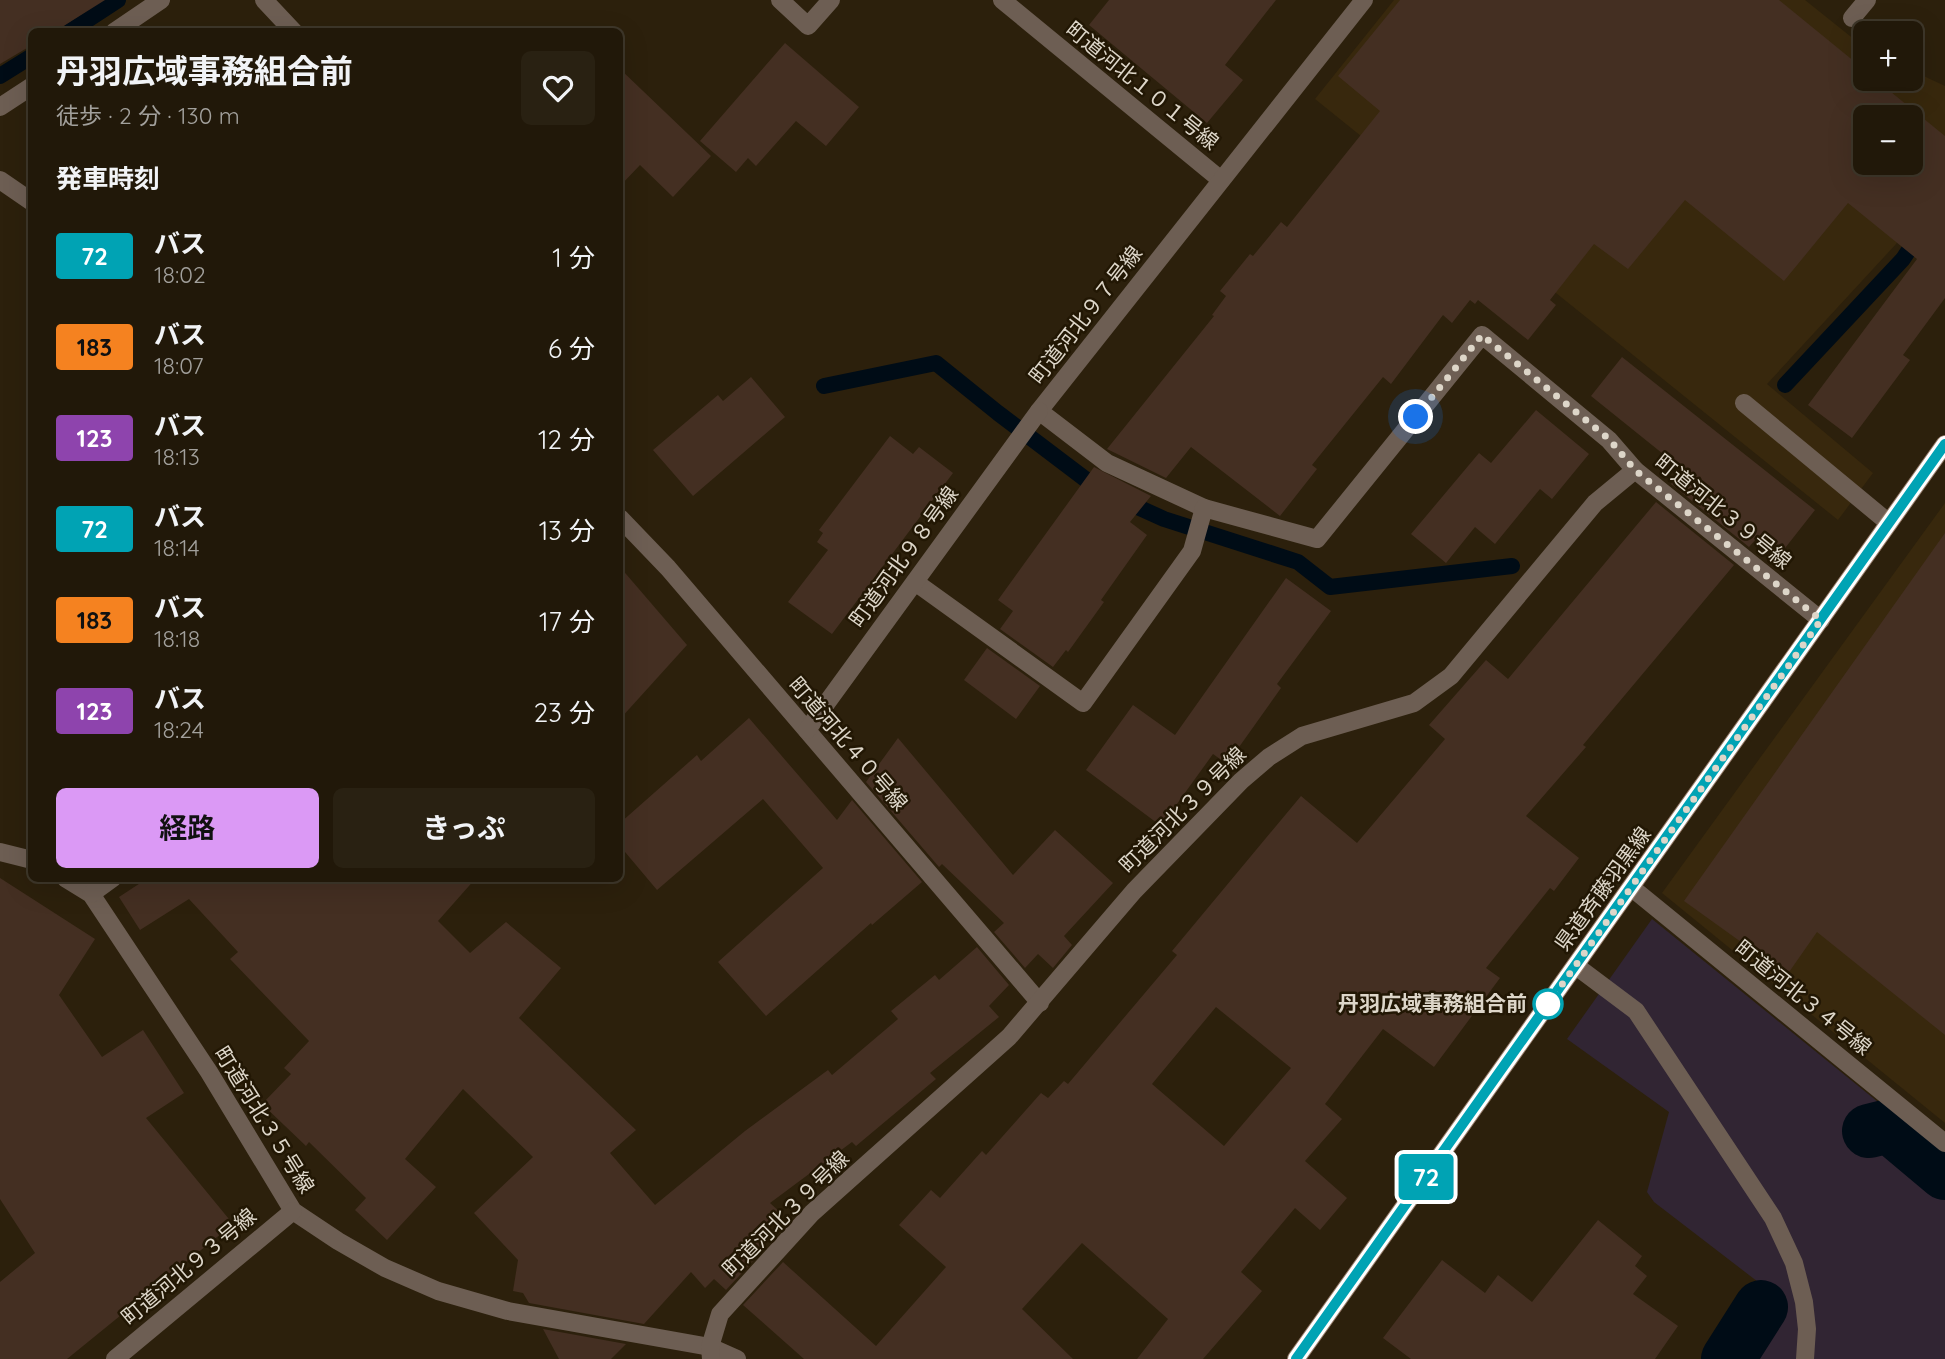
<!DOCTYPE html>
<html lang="ja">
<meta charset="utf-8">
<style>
:root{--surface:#211809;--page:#292112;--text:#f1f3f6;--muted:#a2a09c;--line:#3e372a;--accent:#db99f5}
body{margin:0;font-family:Quicksand,"Noto Sans JP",sans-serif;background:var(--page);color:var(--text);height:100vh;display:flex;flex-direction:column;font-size:26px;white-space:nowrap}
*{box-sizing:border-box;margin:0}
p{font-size:23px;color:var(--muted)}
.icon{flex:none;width:38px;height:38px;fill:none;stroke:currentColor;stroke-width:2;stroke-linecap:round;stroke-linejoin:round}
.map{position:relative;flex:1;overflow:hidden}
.panel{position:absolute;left:28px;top:28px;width:595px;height:854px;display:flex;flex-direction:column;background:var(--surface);border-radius:10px;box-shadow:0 7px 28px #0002,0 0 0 2px var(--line)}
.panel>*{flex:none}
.badge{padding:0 14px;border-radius:5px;font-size:24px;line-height:46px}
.controls{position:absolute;left:1853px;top:21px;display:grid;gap:14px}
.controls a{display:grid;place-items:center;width:70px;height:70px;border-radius:10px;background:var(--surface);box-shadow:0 7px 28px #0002,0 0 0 2px var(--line);font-size:35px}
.you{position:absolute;width:35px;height:35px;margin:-18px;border:5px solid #fff;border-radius:50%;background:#1a73e8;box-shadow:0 0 0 10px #1a73e833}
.map>.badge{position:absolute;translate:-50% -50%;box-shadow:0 0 0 4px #fff}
h2{padding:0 28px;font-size:26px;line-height:63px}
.round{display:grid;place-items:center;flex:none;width:74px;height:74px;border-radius:10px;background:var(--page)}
.overview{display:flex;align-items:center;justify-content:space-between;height:119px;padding:0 28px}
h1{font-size:33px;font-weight:700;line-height:52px}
.primary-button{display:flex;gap:14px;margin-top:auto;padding:14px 28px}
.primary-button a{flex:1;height:80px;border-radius:10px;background:var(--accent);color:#111;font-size:28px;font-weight:700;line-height:80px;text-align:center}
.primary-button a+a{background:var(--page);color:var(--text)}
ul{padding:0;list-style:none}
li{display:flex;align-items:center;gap:21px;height:91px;padding:0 28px}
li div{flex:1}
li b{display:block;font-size:26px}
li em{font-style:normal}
li .badge{min-width:77px;font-weight:700;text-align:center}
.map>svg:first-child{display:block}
.commercial{fill:#312533}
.built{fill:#38280d;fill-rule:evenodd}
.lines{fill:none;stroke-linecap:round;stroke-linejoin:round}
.stream{stroke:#000c16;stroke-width:16}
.canal{stroke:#000c16;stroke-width:54}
.building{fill:#442f22;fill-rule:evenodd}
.lane{stroke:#6d5e53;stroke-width:18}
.street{stroke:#6d5e53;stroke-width:18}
.secondary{stroke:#987f6e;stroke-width:18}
.line-casing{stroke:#fff;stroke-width:16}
.line{stroke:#00a3b4;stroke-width:10}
.walk{stroke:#ddd6c9;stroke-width:7;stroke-dasharray:0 12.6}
.stop-dot{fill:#fff;stroke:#00a3b4;stroke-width:3.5}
.labels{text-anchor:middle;stroke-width:5;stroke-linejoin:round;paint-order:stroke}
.street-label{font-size:21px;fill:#ddd6c9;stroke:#221704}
.stop-label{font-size:21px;font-weight:bold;fill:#ddd6c9;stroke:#221704;text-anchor:end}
</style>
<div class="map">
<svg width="1945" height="1359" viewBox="0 0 1945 1359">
<rect width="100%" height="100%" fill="#2c200c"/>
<path class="commercial" d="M1652,919l226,183 -12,19 15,11 8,-1 56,46v182h-211l41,-64 -121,-93 -7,-10 22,-80 -102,-73z"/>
<g class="built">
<path d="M1394,0h411l60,48 1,31h45v-9l34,16v71l-13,29 -36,58 -129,140 106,89 -35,47 -523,-421zM1866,117h45v46h-45z"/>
<path d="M1945,503v620l-283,-230z"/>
</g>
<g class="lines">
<g class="stream">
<path d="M69,32l49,-32"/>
<path d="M0,76l32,-20"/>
<path d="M1785,385l118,-126 15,-23"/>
<path d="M824,386l112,-23 62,50 103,78"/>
<path d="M1122,500l42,19 134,43 32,25 182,-21"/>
</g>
<g class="canal">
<path d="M1869,1131l20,-5 56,47"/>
<path d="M1728,1359l33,-52"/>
</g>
</g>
<g class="building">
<path d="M0,0h105l-51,32h-22v13l-32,19z"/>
<path d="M1109,0h167l-51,65 18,15 -36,43 -118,-98z"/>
<path d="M1400,0h379l87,71v8h9l70,57v162l-42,57 7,5 -58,78 -44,-33 109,-146 -69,-56 -64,78 -99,-81 -57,69 -34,-25 -44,56 6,5 -28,35 -50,-40 -3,4 -5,-4 -18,23 -9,-8 -52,69 -8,-7 -71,88 5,4 -37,47 -89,-69 -25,31 -59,-29 107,-133 -2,-1 14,-19 -6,-5 30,-37 3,2 28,-34 6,5 93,-116 -42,-35zM1866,117h45v46h-45z"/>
<path d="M785,43l74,64 -33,39 -30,-25 -40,45 -8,-8 -12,14 -36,-31z"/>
<path d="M620,69l91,87 -38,41 -33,-32 -20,21z"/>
<path d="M1622,357l193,153 -37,47 -22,-18 -7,8 -78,-63 12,-14 -92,-74z"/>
<path d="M751,377l34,40 -92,79 -40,-46 65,-55 5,6z"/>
<path d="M1536,410l53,44 -37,45 -12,-10 -45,55 -20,-17 -29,36 -35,-29 68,-81 12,10z"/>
<path d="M890,436l23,18 6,-7 34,26 -121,161 -44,-32 40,-52 -11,-8 6,-9 -4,-3z"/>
<path d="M1094,467l57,29 -21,26 17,13 -46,65 3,2 -36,50 -2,-2 -13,17 -53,-38 13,-18 -15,-11z"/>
<path d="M1656,502l78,63 -151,180 3,2 -60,69 53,42 -25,33 -4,-3 -64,80 14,10 -66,89 -51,-38 -58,75 17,15 -37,42 42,37 -27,32 -25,-22 -54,64 21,19 -59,68h-66l31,-40 -86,-76 -60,66 51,50h-269l-61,-54 40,-43 93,84 70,-79 -47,-42 32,-35 9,8 42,-47 4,4 55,-62 7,5 16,-17 4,3 109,-129 -5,-4 129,-155 56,47 88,-104 -16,-14 57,-65 22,19zM1216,1007l75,61 -67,78 -72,-62z"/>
<path d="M1945,533v502l-128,-103 -30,43 -103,-74z"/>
<path d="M620,567l67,78 -67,74z"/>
<path d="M1286,578l45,33 -54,73 4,4 -54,76 -14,-10 -52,72 -75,-56 47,-65 42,30z"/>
<path d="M987,648l53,38 -24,33 -52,-39z"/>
<path d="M749,718l88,102 15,-20 70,82 -50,43 -1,-2 -105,93 -48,-54 105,-94 -60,-69 -106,91 -37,-44v-23l77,-68 4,6z"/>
<path d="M898,738l115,137 42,-45 58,53 -49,53 8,9 -19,23 -15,-14 -13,14 -31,-36 10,-9 -62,-59 -3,3 -73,-85z"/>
<path d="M0,878l95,61 -36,56 43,62 41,-27 41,63 -38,25 87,106 -166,135h-67v-77l35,-29 -35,-54z"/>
<path d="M148,878h328l-38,43 32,32 36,-31 55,46 -42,50 117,112 -26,23 45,52 90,-74 83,-61 4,5 66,-56 -7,-8 44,-36 4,5 38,-33 32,38 -20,21 10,11 -69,56 6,6 -80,67 -4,-4 -82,61 12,11 -24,26 8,7 -40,43 -12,-11 -9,9 -14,-16 -47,52 -115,-21 -6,-10 -10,-2 5,-31 -44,-47 59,-56 -70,-68 -58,70 31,28 -49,53 -32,-30 11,-12 -57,-56 -3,4 -44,-42 29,-30 -7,-6 25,-27 -79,-82 8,-7 -49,-53 -49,31 -21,-33z"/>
<path d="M1598,1220l44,36 -7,10 12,10 -14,18 45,32 -23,33h-244l-28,-21 59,-78 43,33 13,-18 34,27z"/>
<path d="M543,1329l83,15 -15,15h-52z"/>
</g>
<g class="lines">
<g class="lane">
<path d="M1852,18l15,-18"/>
<path d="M0,180l32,22"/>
<path d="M1744,403l145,120"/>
<path d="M1576,966l60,45 137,207 21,45 10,39 3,27 -2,30"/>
</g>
<g class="street">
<path d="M264,0l30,32"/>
<path d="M780,0l28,26 23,-26"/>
<path d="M1002,0l219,180"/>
<path d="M1364,0l-325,411 68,52 97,45 113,31 165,-204 127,105 26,30"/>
<path d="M114,32l47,-32"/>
<path d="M0,107l32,-21"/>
<path d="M620,518l48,50 372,435"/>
<path d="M915,582l168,121 109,-152 12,-43"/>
<path d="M807,730l232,-319"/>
<path d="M0,852l32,8"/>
<path d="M65,878l26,16 118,178 84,139 45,30 47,27 53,23 70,20 202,36 27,12"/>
<path d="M1632,888l313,255"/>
<path d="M91,894l22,-16"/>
<path d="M115,1359l178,-148"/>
<path d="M711,1359l-1,-12 10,-33 92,-101 197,-176 125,-146 107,-110 28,-24 33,-21 112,-33 37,-27 144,-173 40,-33 186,150"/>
</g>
<path class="secondary" d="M1296,1359l649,-915"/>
</g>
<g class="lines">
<g class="line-casing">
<path id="line" d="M1296,1359l649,-915"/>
</g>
<use href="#line" class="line"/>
<path class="walk" d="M1416,417l66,-82 127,104 26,31 186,150 -277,390 4,-6"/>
</g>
<circle class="stop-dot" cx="1548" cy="1004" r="14"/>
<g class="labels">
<g class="street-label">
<text transform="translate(1142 86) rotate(39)" y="7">町道河北１０１号線</text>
<text transform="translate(1086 315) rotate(-52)" y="7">町道河北９７号線</text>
<text transform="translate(1723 512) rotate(39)" y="7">町道河北３９号線</text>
<text transform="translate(904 557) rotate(-54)" y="7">町道河北９８号線</text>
<text transform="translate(848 744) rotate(49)" y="7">町道河北４０号線</text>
<text transform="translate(1183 810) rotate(-45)" y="7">町道河北３９号線</text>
<text transform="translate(1603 889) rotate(-54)" y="7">県道斉藤羽黒線</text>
<text transform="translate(1803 998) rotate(39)" y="7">町道河北３４号線</text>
<text transform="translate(264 1120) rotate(58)" y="7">町道河北３５号線</text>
<text transform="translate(786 1214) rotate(-45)" y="7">町道河北３９号線</text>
<text transform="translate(189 1267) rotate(-40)" y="7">町道河北９３号線</text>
</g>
<g class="stop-label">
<text x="1527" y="1011">丹羽広域事務組合前</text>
</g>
</g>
</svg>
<div class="controls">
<a>+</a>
<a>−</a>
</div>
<div class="you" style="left:1416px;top:417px"></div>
<b class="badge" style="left:1426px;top:1177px;background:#00a3b4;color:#fff">72</b>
<section class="panel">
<div class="overview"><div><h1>丹羽広域事務組合前</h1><p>徒歩 · 2 分 · 130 m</p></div><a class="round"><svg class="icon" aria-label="heart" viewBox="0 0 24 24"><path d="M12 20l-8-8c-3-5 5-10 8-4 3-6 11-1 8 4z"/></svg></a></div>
<h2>発車時刻</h2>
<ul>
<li><span class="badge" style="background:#00a3b4;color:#fff">72</span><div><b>バス</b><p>18:02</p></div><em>1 分</em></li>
<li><span class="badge" style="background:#f58220;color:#111">183</span><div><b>バス</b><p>18:07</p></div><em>6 分</em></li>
<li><span class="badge" style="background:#8e44ad;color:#fff">123</span><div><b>バス</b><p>18:13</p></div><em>12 分</em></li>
<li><span class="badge" style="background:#00a3b4;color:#fff">72</span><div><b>バス</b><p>18:14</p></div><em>13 分</em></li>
<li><span class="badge" style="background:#f58220;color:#111">183</span><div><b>バス</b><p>18:18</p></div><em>17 分</em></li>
<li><span class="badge" style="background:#8e44ad;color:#fff">123</span><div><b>バス</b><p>18:24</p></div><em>23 分</em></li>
</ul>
<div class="primary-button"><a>経路</a><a>きっぷ</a></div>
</section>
</div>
